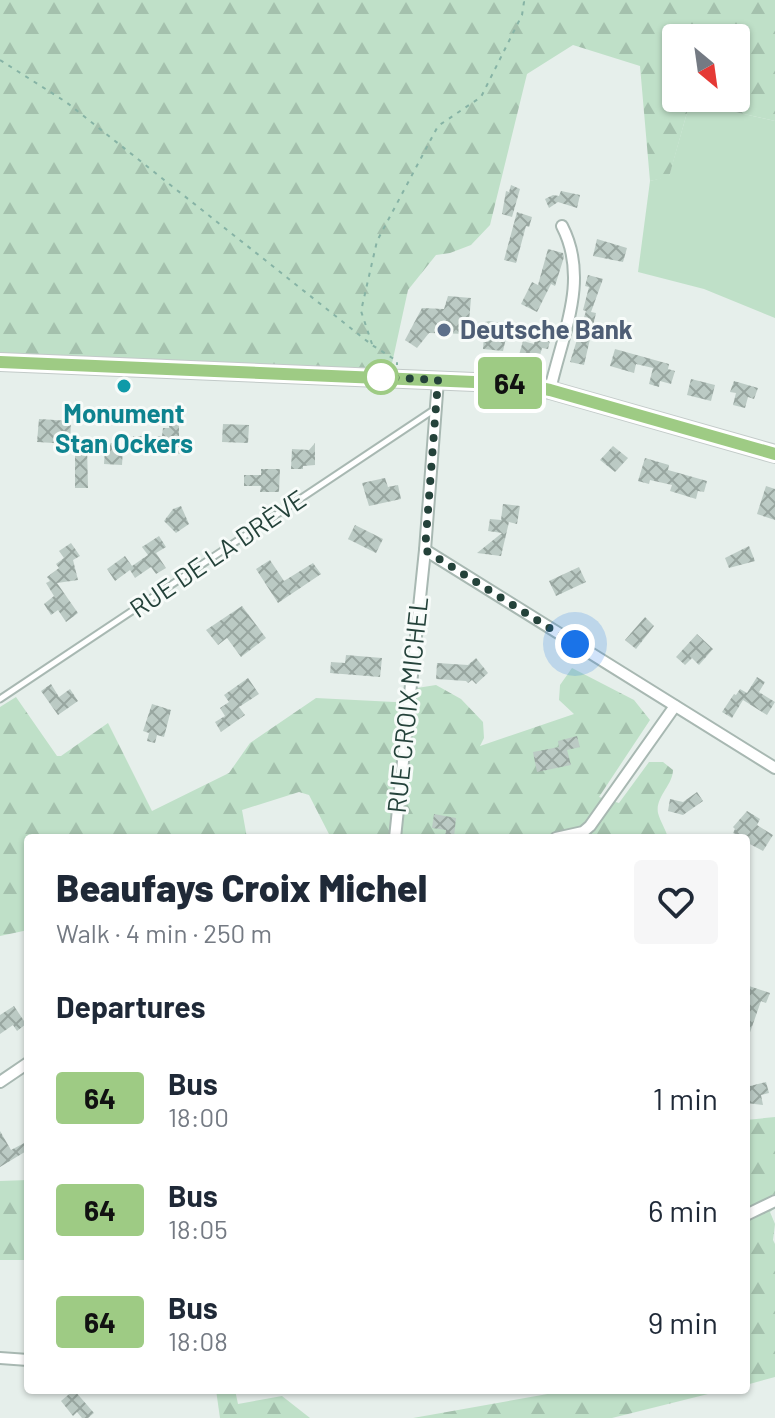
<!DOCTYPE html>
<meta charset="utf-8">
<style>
:root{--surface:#fff;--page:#f6f6f7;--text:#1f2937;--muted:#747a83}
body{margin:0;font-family:Barlow,sans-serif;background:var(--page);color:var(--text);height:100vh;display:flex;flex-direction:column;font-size:30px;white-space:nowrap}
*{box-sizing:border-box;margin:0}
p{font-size:26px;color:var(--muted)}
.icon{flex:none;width:44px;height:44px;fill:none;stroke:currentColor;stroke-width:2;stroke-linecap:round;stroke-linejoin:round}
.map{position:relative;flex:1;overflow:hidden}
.side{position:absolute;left:24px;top:834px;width:726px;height:560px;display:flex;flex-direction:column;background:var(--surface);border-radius:8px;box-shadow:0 2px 6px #0004}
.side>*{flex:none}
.badge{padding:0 16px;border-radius:6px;font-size:28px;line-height:52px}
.needle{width:52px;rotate:151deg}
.controls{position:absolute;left:662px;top:24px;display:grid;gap:16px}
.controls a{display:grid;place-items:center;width:88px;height:88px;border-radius:8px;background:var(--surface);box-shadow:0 2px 6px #0004;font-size:40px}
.you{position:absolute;width:40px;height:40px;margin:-20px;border:6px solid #fff;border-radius:50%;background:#1a73e8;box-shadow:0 0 0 12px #1a73e833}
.map>.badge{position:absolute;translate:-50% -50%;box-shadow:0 0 0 4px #fff}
h2{padding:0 32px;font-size:30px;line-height:72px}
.round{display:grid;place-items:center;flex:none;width:84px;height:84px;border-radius:8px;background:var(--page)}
.headline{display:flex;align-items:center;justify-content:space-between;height:136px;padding:0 32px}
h1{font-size:38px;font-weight:800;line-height:60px}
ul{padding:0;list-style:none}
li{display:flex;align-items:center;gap:24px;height:112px;padding:0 32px}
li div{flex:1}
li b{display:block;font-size:30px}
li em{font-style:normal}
li .badge{min-width:88px;font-weight:700;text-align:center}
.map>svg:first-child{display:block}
.green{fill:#bfe0c8}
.forest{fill:url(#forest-firs);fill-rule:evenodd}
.building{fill:url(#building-cross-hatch)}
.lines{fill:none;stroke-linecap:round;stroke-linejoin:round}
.lane-casing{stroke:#a8b8b2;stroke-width:9}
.street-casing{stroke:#a8b8b2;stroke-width:14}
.primary-casing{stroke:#c2cac8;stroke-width:20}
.path{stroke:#86b3a5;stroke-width:2;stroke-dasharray:4 6;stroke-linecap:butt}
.lane{stroke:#fff;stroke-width:5}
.street{stroke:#fff;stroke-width:10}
.primary{stroke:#6aa596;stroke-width:16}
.line-casing{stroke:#fff;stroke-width:18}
.line{stroke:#9ecb84;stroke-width:12}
.walk{stroke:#24423a;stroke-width:8;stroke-dasharray:0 14.4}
.service-dot{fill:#5c6f8a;stroke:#f7fbf9;stroke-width:3}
.stop-dot{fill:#fff;stroke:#9ecb84;stroke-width:4}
.culture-dot{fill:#0f9aa8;stroke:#f7fbf9;stroke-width:3}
.labels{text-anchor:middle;stroke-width:6;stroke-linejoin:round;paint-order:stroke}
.service-label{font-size:26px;font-weight:bold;fill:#4e5e75;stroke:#f7fbf9;text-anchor:start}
.culture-label{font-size:26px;font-weight:bold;fill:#0d838f;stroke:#f7fbf9}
.street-label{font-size:26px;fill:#24423a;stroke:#f7fbf9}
</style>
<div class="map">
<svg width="775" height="1418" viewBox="0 0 775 1418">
<defs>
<pattern id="forest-firs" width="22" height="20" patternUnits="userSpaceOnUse" patternTransform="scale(2)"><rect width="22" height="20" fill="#bfe0c8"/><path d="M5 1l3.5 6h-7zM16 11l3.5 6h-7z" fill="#a4c1ad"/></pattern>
<pattern id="building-cross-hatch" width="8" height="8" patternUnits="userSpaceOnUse" patternTransform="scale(2)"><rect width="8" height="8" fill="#bbcac4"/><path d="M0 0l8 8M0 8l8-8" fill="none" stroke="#98a6a0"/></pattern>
</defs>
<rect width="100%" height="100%" fill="#e6efeb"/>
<path class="green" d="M690,102l85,19v197l-71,-29 -66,-17 12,-91 19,-5z"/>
<g class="forest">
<path d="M0,0h775v121l-85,-19 -21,75 -19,4 -10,-115 -67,-21 -46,29 -37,151 -19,20 -21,8 -14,2 -28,35 -17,78 -128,-1 -263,-13zM676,38h60v60h-60z"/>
<path d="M572,668l62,32 16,20 -51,77 20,6 30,-41h14l10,8c0,15 -18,27 -15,43 2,8 8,17 10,25h-337l-22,-43 -10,-3 -57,18 5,28h-219v92l-28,6v-229l16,-10 41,59h4l47,-33 44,88 77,-38 21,-30 66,-45 98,5 3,-15 19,-3 25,14 22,23 1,16 -4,8 94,-32 -15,-14 1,-15z"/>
<path d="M775,1117v91l-5,4 5,12 -2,16 2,4v133l-29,8v-265z"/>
<path d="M28,1180v80h-28v-79z"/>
<path d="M216,1390h19l3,14 44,-8 28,22h-90z"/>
<path d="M570,1390h154l-112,28h-199z"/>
</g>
<g class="building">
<path d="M511,185l9,4 -8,28 -10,-3 4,-23 3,1z"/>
<path d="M561,191l19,4 -3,13 -19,-6 -9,6 -4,-9 8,-4 6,1z"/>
<path d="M517,212l15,5 -3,10 -3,-1 -10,37 -12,-3z"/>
<path d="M597,239l30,9 -4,14 -30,-6z"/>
<path d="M548,249l15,4 1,4 -9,29 -4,-2 -14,28 -16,-8 11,-22 6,3z"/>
<path d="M588,275l15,4 -12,33 5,1 -12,52 -14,-3 16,-51 -3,-1 6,-23 -4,-1z"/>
<path d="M448,296l23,2 -3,36 -39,-1 -12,15 -12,-8 17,-32 22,1z"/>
<path d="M541,320l13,4 -6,25 -6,-1 -4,14 -16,-4 1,-2 -4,-1 4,-14 11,3z"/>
<path d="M489,321l20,4 -6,26 -20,-2 2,-27z"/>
<path d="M615,349l54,15 -1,5 7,2 -4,13 -11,-3 -1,6 -10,-3 4,-16 -17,-4 -2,9 -24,-7z"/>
<path d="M691,379l24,6 -4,16 -24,-6z"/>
<path d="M734,381l24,7 -4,11 -6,-2 -3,11 -12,-3 3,-12 -6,-1z"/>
<path d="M169,415h10v25l9,1 -1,13 -30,-1v-4l-24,1v-14h29l1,-8h6z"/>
<path d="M39,419l32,2 -1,23 -33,-2z"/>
<path d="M223,424l26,1 -1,18 -26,-1z"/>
<path d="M111,443h6l6,6 -1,16 -18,-1 1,-16z"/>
<path d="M315,443v22l-12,1v3h-12l1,-20 17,1z"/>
<path d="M75,444h12l1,44h-13z"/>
<path d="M613,446l15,12 -13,14 -15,-12z"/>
<path d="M645,458l24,7 -1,5 39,11 -3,11 -6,-1 -2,8 -26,-8 2,-6 -22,-5 -1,4 -11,-3z"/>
<path d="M261,469h19l-1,23h-19l1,-6h-17v-11h17z"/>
<path d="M385,478l3,9 10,-2 3,14 -32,7 -7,-23z"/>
<path d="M766,486l9,3v31l-18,-6z"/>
<path d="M503,504l17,2 -3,18 -8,-2 -8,34 -24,-3 25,-20 -14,-2 2,-12 11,1z"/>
<path d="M181,506l8,18 -13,9 -12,-12 9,-12z"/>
<path d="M355,525l28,14 -7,14 -28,-14z"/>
<path d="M159,536l7,11 -10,6 10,15 -10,6 -5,-7 -16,11 -5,-8 -15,11 -8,-12 18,-13 7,10 16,-11 -6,-8z"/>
<path d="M71,543l9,13 -7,4 5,20 -21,3 21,30 -12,9 -8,-12 -7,5 -7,-11 10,-8 -8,-13 4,-2 -3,-4 12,-9 -3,-4 8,-6 -5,-7z"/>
<path d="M749,546l6,15 -26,7 -4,-10z"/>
<path d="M270,560l14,21 29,-18 8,11 -43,29 -22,-34z"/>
<path d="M579,567l7,15 -30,14 -7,-15z"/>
<path d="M242,606l24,32 -25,19 -14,-19 -9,7 -12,-15z"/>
<path d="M645,617l9,9 -18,23 -11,-9z"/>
<path d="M697,634l16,15 -14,16 -7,-7 -7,7 -9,-8z"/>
<path d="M346,655l36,3 -2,19 -50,-4 1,-11 14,1z"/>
<path d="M476,658l12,15 -12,11 -4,-4 -4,3 -2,-2 -30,-2 1,-16 31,2z"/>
<path d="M757,677l8,5 -6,10 16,10 -8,13 -24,-15 -11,18 -10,-6 12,-18 2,1 4,-6 7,4z"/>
<path d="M248,678l11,16 -20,13 6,8 -24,17 -6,-10 10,-6 -5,-8 9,-6 -5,-7z"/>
<path d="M51,684l8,13 11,-8 8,12 -20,14 -17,-24z"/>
<path d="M152,704l19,6 -7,27 -7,-2 -2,8 -8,-2 2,-8 -6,-2z"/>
<path d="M577,736l3,11 -13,3 4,15 -34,7 -4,-20 26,-5 -1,-6z"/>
<path d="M697,792l6,9 -20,14 -15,-4 2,-12 13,3z"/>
<path d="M747,811l13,8 -3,6 16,10 -10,16 -17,-9v-4l-13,-5 2,-4 -2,-2z"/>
<path d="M434,814l22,4 -2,19 -9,-1 1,-6 -14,-2z"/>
<path d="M749,986l21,7 -4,10 -5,-2 -14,40 -1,-47z"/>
<path d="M14,1006l12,18 -9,7 -4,-6 -13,9v-19z"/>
<path d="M766,1082l3,11 -8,2 2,10 -17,-2v-16z"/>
<path d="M0,1131l11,19 17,-9v9l-28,17z"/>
<path d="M74,1390l20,23 -6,5h-6l-5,-6 -4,4 -12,-15z"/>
</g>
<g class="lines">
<g class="lane-casing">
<path id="lane" d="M0,699l435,-290"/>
</g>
<g class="street-casing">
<g id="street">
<path d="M550,390c12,-55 40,-110 12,-164"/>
<path d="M425,550l350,218"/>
<path d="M395,838l30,-288 13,-170"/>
<path d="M556,838l27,-6 7,-6 85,-120"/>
<path d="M0,1082l28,-19"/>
<path d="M746,1215l29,-14"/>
<path d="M0,1358l28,2"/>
</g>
</g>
<g class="primary-casing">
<path id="primary" d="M0,362l520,22 30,6 225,64"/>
</g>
<g class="path">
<path d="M0,60l66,42 306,243 25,16v4"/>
<path d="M372,344l-11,-33 16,-70 61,-115 43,-29 41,-82 2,-13 -6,-2"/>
</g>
<use href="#lane" class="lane"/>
<use href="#street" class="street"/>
<use href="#primary" class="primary"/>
</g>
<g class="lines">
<g class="line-casing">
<path id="line" d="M0,362l520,22 30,6 225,64"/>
</g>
<use href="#line" class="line"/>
<path class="walk" d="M381,377l57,3 -13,170 150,94"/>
</g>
<circle class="service-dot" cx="444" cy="330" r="8"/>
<circle class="stop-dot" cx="381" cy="377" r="16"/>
<circle class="culture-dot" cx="124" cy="386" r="8"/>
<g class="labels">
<g class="service-label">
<text x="460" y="339">Deutsche Bank</text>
</g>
<g class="culture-label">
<text x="124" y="423">Monument<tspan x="124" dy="30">Stan Ockers</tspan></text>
</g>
<g class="street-label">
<text transform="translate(218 554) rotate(-34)" y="9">RUE DE LA DRÈVE</text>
<text transform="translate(408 705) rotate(-84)" y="9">RUE CROIX MICHEL</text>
</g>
</g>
</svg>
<div class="controls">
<a><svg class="needle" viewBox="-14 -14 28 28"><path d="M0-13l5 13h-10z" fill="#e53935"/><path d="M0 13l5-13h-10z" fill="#747a83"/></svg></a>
</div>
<div class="you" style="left:575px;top:644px"></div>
<b class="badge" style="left:510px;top:383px;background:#9ecb84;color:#111">64</b>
<section class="side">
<div class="headline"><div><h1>Beaufays Croix Michel</h1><p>Walk · 4 min · 250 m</p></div><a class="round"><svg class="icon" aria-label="heart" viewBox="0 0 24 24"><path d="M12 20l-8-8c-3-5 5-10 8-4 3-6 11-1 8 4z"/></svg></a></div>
<h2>Departures</h2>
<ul>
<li><span class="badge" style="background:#9ecb84;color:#111">64</span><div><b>Bus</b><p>18:00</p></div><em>1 min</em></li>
<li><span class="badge" style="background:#9ecb84;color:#111">64</span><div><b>Bus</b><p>18:05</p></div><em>6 min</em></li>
<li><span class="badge" style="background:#9ecb84;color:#111">64</span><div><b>Bus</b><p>18:08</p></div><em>9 min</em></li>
</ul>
</section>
</div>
